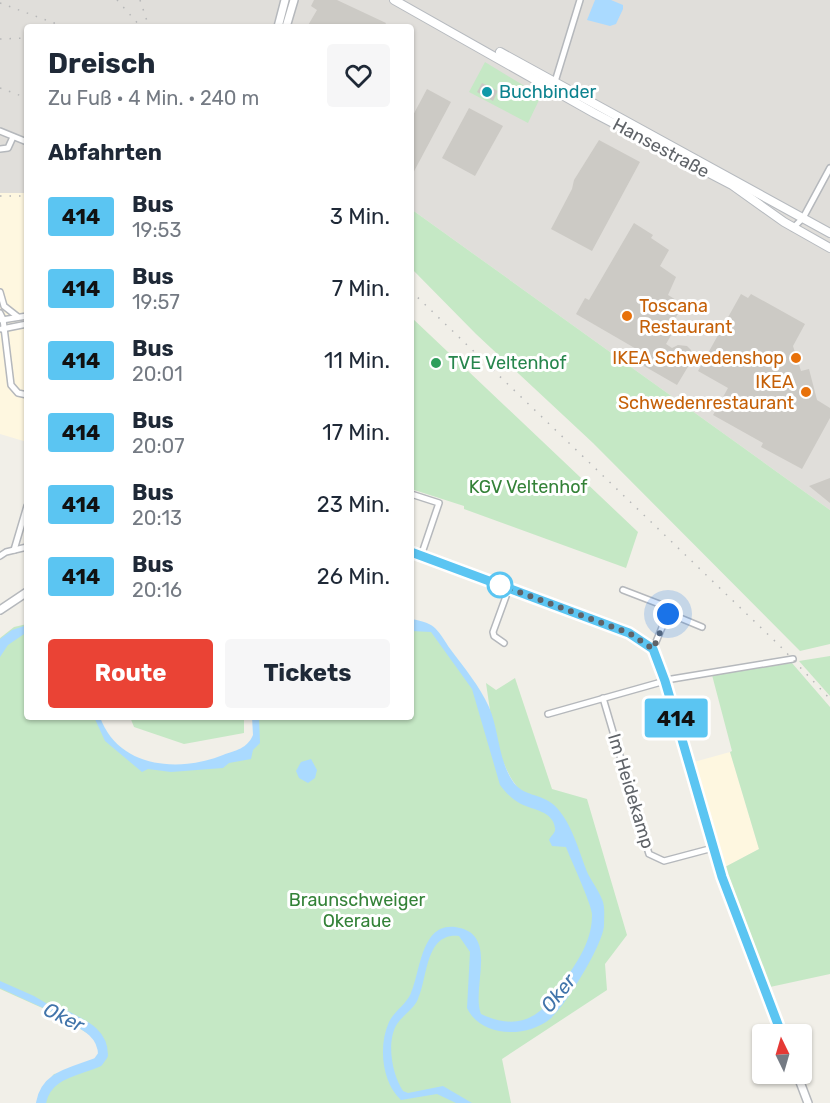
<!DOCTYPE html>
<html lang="de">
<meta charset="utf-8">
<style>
:root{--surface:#fff;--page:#f6f6f7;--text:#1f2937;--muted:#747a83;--accent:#ea4335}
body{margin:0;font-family:Rubik,sans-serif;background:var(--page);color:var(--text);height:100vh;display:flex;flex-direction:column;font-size:22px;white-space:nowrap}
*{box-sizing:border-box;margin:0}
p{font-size:20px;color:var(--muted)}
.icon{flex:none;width:33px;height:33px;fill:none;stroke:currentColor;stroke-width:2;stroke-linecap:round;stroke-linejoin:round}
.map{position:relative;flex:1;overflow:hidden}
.sheet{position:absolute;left:24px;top:24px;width:390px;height:696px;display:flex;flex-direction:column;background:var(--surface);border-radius:6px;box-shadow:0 2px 4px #0004}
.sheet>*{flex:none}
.badge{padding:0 12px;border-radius:4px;font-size:21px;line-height:39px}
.needle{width:39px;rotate:355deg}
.tools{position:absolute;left:752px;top:1024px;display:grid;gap:12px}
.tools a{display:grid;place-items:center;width:60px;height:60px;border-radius:6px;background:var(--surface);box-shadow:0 2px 4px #0004;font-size:30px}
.you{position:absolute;width:30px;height:30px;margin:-15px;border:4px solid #fff;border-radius:50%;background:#1a73e8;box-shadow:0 0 0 9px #1a73e833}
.map>.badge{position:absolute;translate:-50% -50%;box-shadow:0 0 0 3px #fff}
h2{padding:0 24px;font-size:22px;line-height:54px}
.round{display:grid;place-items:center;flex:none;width:63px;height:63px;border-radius:6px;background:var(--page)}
.headline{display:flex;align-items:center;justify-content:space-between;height:102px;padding:0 24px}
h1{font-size:28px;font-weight:700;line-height:45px}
.cta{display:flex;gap:12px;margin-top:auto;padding:12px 24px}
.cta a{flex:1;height:69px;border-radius:6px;background:var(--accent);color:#fff;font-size:24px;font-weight:700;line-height:69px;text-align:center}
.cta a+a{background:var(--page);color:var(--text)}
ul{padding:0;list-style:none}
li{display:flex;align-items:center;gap:18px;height:72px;padding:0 24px}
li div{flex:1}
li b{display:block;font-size:22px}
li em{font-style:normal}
li .badge{min-width:66px;font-weight:700;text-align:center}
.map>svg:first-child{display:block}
.commercial{fill:#fef7e0}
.industrial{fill:#e0deda}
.green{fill:#c5e8c5}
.water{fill:#aadaff}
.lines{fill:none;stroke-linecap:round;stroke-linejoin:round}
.river{stroke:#aadaff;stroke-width:10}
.building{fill:#cccac5}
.minor-casing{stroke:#b5b8bc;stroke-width:8}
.tertiary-casing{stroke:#b5b8bc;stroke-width:10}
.secondary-casing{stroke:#b6babf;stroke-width:10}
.minor{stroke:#fff;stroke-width:5}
.tertiary{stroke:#fff;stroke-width:7}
.secondary{stroke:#fff;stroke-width:8}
.rail{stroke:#b6b7b8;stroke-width:1.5;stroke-dasharray:1.5 8;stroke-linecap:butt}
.line-casing{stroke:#fff;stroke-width:14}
.line{stroke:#5bc5f2;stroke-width:9}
.walk{stroke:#5f6368;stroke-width:6;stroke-dasharray:0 10.8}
.culture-dot{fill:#0f9aa8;stroke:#fff;stroke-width:2}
.food-dot{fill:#e8710a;stroke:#fff;stroke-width:2}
.leisure-dot{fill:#2e9e5b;stroke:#fff;stroke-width:2}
.stop-dot{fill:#fff;stroke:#5bc5f2;stroke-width:3}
.labels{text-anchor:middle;stroke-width:6;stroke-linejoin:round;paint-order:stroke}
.culture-label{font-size:18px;fill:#0d838f;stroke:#fff;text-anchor:start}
.street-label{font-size:18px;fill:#5f6368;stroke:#fff}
.food-label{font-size:18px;fill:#c56008;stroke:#fff;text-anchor:end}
.leisure-label{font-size:18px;fill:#27864d;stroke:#fff;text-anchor:start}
.park-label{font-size:18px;fill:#348238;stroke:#fff}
.water-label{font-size:20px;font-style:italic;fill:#4174aa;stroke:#fff}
</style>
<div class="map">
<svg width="830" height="1103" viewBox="0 0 830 1103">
<rect width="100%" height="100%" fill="#f1efe8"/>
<g class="commercial">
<path d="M0,193h27v249l-27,-8z"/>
<path d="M730,752l29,97 -34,18 -31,-105z"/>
</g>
<path class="industrial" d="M0,0h830v510l-419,-301v-182h-384v166h-27z"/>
<g class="green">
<path d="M485,62l56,34 -13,27 -59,-31z"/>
<path d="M411,209l419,301v134l-30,7 -207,-208 -117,-109 -65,-66z"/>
<path d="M411,317l227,215 -12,36 -162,-59v-3l-53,-17z"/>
<path d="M27,624v93h72l7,20 35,26 33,4 35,-4 33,-11 13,-14 -2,-21h158v-88l16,-2 7,5 44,56 25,86 16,15c-23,-27 -28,-72 -33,-106l10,7 19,-12 37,111 35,10 40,136 -22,29 2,26 -105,69 9,44h-473l3,-13 13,-16c17,-2 37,-5 47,-19l-3,-15 -38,-24 -60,-27v-351l14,-11z"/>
<path d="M830,656v40l-31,-35z"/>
<path d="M792,663l38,44v267l-60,13 -45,-120 34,-18 -29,-97 2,-1 -20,-76z"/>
<path d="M130,717h114v16l-60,11 -50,-17z"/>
</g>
<g class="water">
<path d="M595,0h16l12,5v4l-7,15 -6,2 -23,-6z"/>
<path d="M411,619c26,4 26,11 40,31 14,19 28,35 38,57 10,23 9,51 23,73 10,17 29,13 42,25 18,17 25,47 34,69 5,9 12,19 15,28 2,7 1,16 1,23 0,18 -39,82 -54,94 -23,19 -69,19 -83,-11l3,-56 -11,-16c-34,-4 -31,42 -41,63 -4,10 -15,16 -21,25 -11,18 -5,50 6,67l5,2 35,-7 29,17h-16l-19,-9 -36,6c-19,-17 -23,-54 -12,-78 5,-11 17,-17 22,-29 10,-22 10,-75 49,-65 38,9 11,61 21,86 45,21 66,-4 88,-40 12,-18 23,-36 23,-59 1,-8 -22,-57 -26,-68l-14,-1 -3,-6c2,-5 7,-7 6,-12 -2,-17 -22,-18 -34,-24 -9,-5 -15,-11 -21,-19l-28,-96 -41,-57 -20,-1z"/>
<path d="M27,625v7l-19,13 -8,12v-18l12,-9z"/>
<path d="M94,717h6c18,51 79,56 123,38 13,-5 24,-6 30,-20l-1,-18h7l1,26 -7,7 -2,9 -22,4 -6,5 -52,4 -23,-3 -6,3 -37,-31z"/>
<path d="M311,759l6,11 -2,8 -7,5 -9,-5 -3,-7 5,-9z"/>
<path d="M0,981l34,15 59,35 -93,-43z"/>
</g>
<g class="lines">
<path class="river" d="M41,1103c5,-29 34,-31 57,-41l5,-7c0,-24 -22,-31 -40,-41"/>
</g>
<g class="building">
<path d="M314,0h23l49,23 -2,4h-77l10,-17 -6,-4z"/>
<path d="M482,83l16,8 -5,10 -16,-9z"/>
<path d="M427,89l24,13 -40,75v-58z"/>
<path d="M469,108l34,18 -28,50 -33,-18z"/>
<path d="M599,140l41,22 -48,89 -41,-22 21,-40 2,-9z"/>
<path d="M634,223l19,12 -2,3 18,12 -9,16 16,11 -8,18 15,9 -10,19 4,2 -11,19 6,4 6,-3 9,1 4,4 1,10 -15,25 -33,-19 1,-12 -69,-40 9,-16 4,2z"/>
<path d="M741,294l7,4 3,-4 54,30 -12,22 8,25 8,-2 8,31 13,8v10l-28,51 -41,-22 2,-4 -50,-28 15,-27 -30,-17z"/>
<path d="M830,478v25l-21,-17z"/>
</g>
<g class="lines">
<g class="minor-casing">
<g id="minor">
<path d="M554,85l26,-85"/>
<path d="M0,131l27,11"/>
<path d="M0,149l8,-1 5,-11"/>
<path d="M793,228l10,-10 27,-50"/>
<path d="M0,292l4,14 14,11"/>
<path d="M0,313l3,6 8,66 7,8 9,2"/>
<path d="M2,320l25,-4"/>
<path d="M2,329l25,-5"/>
<path d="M411,494l28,9 -18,53"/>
<path d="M14,550l13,-44"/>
<path d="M0,556l6,-4 21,-5"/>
<path d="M623,590l39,15 6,8"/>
<path d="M504,643l-10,-7 -1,-4 16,-44"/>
<path d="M653,649l15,-36 34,14"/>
<path d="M603,698l46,156 15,7 49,-13"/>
<path d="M548,714l124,-35 121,-20"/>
</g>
</g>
<g class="tertiary-casing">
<g id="tertiary">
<path d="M278,27l7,-27"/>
<path d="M286,27l8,-27"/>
<path d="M411,552l218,81 24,16 12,32 57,196 60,158"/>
<path d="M0,610l27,-18"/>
<path d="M797,1074l11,29"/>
</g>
</g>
<g class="secondary-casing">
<g id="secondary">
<path d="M394,0l200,113 138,72 52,37 46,26"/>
<path d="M500,52l330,181"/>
</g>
</g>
<use href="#minor" class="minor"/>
<use href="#tertiary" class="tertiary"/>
<use href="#secondary" class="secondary"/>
<g class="rail">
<path d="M117,0l24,27"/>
<path d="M140,0l9,27"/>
<path d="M0,3l65,24"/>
<path d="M0,39l27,-1"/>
<path d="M0,88l27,10"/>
<path d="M0,196h27"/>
<path d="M411,291l369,355 50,53"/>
</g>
</g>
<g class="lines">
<g class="line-casing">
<path id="line" d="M411,552l218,81 24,16 12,32 57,196 60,158"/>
</g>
<use href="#line" class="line"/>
<path class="walk" d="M500,585l129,48 24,16 15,-35"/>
</g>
<circle class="culture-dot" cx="487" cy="92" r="6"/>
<g class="food-dot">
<circle cx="627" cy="316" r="6"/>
<circle cx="796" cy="358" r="6"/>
<circle cx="806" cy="392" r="6"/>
</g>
<circle class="leisure-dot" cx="436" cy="363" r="6"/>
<circle class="stop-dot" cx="500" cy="585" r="12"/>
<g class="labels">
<g class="culture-label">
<text x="499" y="98">Buchbinder</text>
</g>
<g class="street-label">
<text transform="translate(661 148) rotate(28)" y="6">Hansestraße</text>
<text transform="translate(631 791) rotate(73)" y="6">Im Heidekamp</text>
</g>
<g class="food-label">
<text x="639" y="312" text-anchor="start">Toscana<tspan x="639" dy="21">Restaurant</tspan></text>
<text x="784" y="364">IKEA Schwedenshop</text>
<text x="794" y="388">IKEA<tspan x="794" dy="21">Schwedenrestaurant</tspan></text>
</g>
<g class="leisure-label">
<text x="448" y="369">TVE Veltenhof</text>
</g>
<g class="park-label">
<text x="528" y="493">KGV Veltenhof</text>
<text x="357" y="906">Braunschweiger<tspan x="357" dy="21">Okeraue</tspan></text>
</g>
<g class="water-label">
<text transform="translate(558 993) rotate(-51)" y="7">Oker</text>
<text transform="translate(64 1017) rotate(26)" y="7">Oker</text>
</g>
</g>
</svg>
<div class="tools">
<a><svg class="needle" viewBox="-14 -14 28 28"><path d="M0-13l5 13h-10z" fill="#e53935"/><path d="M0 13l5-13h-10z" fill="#747a83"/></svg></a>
</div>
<div class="you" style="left:668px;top:614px"></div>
<b class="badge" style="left:676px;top:718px;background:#5bc5f2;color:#111">414</b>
<section class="sheet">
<div class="headline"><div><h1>Dreisch</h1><p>Zu Fuß · 4 Min. · 240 m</p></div><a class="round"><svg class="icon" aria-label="heart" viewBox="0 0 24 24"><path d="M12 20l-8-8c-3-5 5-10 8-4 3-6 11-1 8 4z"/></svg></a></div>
<h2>Abfahrten</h2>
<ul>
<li><span class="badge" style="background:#5bc5f2;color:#111">414</span><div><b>Bus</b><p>19:53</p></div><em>3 Min.</em></li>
<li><span class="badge" style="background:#5bc5f2;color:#111">414</span><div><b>Bus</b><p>19:57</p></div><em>7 Min.</em></li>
<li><span class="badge" style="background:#5bc5f2;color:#111">414</span><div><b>Bus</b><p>20:01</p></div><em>11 Min.</em></li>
<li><span class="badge" style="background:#5bc5f2;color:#111">414</span><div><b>Bus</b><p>20:07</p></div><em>17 Min.</em></li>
<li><span class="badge" style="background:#5bc5f2;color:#111">414</span><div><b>Bus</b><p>20:13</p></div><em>23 Min.</em></li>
<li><span class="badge" style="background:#5bc5f2;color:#111">414</span><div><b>Bus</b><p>20:16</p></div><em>26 Min.</em></li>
</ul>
<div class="cta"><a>Route</a><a>Tickets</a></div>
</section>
</div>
